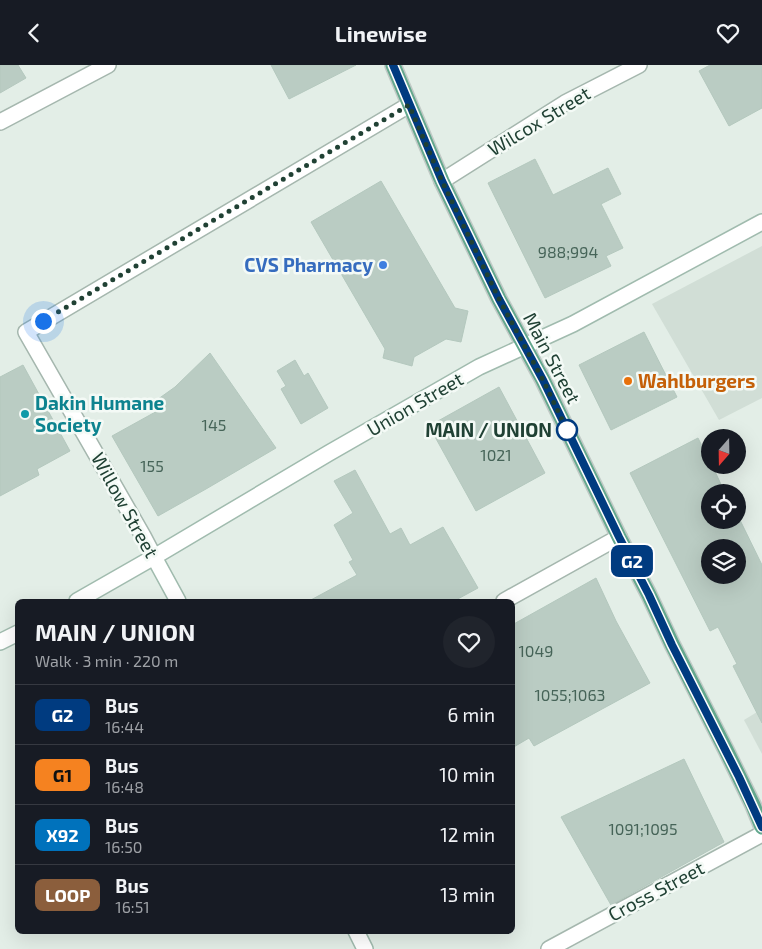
<!DOCTYPE html>
<meta charset="utf-8">
<style>
:root{--surface:#171b24;--page:#20242c;--text:#f1f3f6;--muted:#9ea1a6;--line:#363941}
body{margin:0;font-family:"Exo 2",sans-serif;background:var(--page);color:var(--text);height:100vh;display:flex;flex-direction:column;font-size:19px;white-space:nowrap}
*{box-sizing:border-box;margin:0}
p{font-size:16px;color:var(--muted)}
.icon{flex:none;width:28px;height:28px;fill:none;stroke:currentColor;stroke-width:2;stroke-linecap:round;stroke-linejoin:round}
.map{position:relative;flex:1;overflow:hidden}
.details{position:absolute;left:15px;top:534px;width:500px;height:335px;display:flex;flex-direction:column;background:var(--surface);border-radius:8px;box-shadow:0 5px 20px #0002}
.details>*{flex:none}
.badge{padding:0 10px;border-radius:8px;font-size:18px;line-height:32px}
.needle{width:32px;rotate:200deg}
.tools{position:absolute;left:701px;top:364px;display:grid;gap:10px}
.tools a{display:grid;place-items:center;width:45px;height:45px;border-radius:50%;background:var(--surface);box-shadow:0 5px 20px #0002;font-size:25px}
.you{position:absolute;width:25px;height:25px;margin:-12px;border:4px solid #fff;border-radius:50%;background:#1a73e8;box-shadow:0 0 0 8px #1a73e833}
.map>.badge{position:absolute;translate:-50% -50%;box-shadow:0 0 0 2px #fff}
.round{display:grid;place-items:center;flex:none;width:52px;height:52px;border-radius:26px;background:var(--page)}
.overview{display:flex;align-items:center;justify-content:space-between;height:85px;padding:0 20px}
h1{font-size:24px;font-weight:700;line-height:38px}
ul{padding:0;list-style:none}
li{display:flex;align-items:center;gap:15px;height:60px;padding:0 20px;border-top:1px solid var(--line)}
li div{flex:1}
li b{display:block;font-size:19px}
li em{font-style:normal}
li .badge{min-width:55px;font-weight:700;text-align:center}
header{display:flex;justify-content:space-between;align-items:center;height:65px;padding:0 20px;background:var(--surface);font-size:22px;font-weight:700}
.map>svg:first-child{display:block}
.built{fill:#d1ded6}
.building{fill:#baccc3;stroke:#b4c8be;fill-rule:evenodd}
.lines{fill:none;stroke-linecap:round;stroke-linejoin:round}
.street-casing{stroke:#a5b7ae;stroke-width:18}
.secondary-casing{stroke:#a0bbae;stroke-width:18}
.primary-casing{stroke:#c1cac6;stroke-width:18}
.street{stroke:#fff;stroke-width:15}
.secondary{stroke:#fff;stroke-width:15}
.primary{stroke:#63a88d;stroke-width:15}
.line-casing{stroke:#fff;stroke-width:11}
.line{stroke:#003b80;stroke-width:8}
.walk{stroke:#204134;stroke-width:5;stroke-dasharray:0 9}
.shop-dot{fill:#3f7fe0;stroke:#f4faf6;stroke-width:2}
.food-dot{fill:#e8710a;stroke:#f4faf6;stroke-width:2}
.culture-dot{fill:#0f9aa8;stroke:#f4faf6;stroke-width:2}
.stop-dot{fill:#fff;stroke:#003b80;stroke-width:2.5}
.labels{text-anchor:middle;stroke-width:5;stroke-linejoin:round;paint-order:stroke}
.number-label{font-size:16px;fill:#466458}
.street-label{font-size:19px;fill:#204134;stroke:#f4faf6}
.shop-label{font-size:19px;font-weight:bold;fill:#366cbe;stroke:#f4faf6;text-anchor:end}
.food-label{font-size:19px;font-weight:bold;fill:#c56008;stroke:#f4faf6;text-anchor:start}
.culture-label{font-size:19px;font-weight:bold;fill:#0d838f;stroke:#f4faf6;text-anchor:start}
.stop-label{font-size:19px;font-weight:bold;fill:#204134;stroke:#f4faf6;text-anchor:end}
</style>
<header><svg class="icon" aria-label="back" viewBox="0 0 24 24"><path d="M15 5l-7 7 7 7"/></svg>Linewise<svg class="icon" aria-label="heart" viewBox="0 0 24 24"><path d="M12 20l-8-8c-3-5 5-10 8-4 3-6 11-1 8 4z"/></svg></header>
<div class="map">
<svg width="762" height="884" viewBox="0 0 762 884">
<rect width="100%" height="100%" fill="#e3eee7"/>
<g class="built">
<path d="M762,181v152l-43,22 -67,-116z"/>
<path d="M762,644v45l-18,-34z"/>
</g>
<g class="building">
<path d="M0,0h18l8,13 -26,15z"/>
<path d="M271,0h85l-67,34z"/>
<path d="M710,0h52v43l-33,18 -30,-55z"/>
<path d="M535,94l18,36 55,-27 13,26 -20,10 22,44 -17,8 5,10 -66,32 -57,-115z"/>
<path d="M381,116l74,127 13,3 -7,31 -15,-3 -32,18 -2,9 -29,-8 2,-9 -74,-127z"/>
<path d="M644,267l33,65 -66,33 -32,-65z"/>
<path d="M210,288l66,95 -70,41 -48,27 -46,-80 47,-26 -5,-8 21,-15z"/>
<path d="M295,295l9,16 4,-3 20,35 -27,16 -20,-35 5,-3 -9,-15z"/>
<path d="M23,300l47,86 -33,18 2,6 -39,21v-119z"/>
<path d="M499,322l46,86 -69,38 -47,-85z"/>
<path d="M698,373l12,24v3h2l13,28h-15v27h28v-4l24,49v158l-29,-57 4,-2 -19,-37 -8,4 -80,-158zM710,482h28v28h-28z"/>
<path d="M355,405l35,64 11,-6 9,17 33,-18 35,61 -24,13h-145l48,-26 -8,-13 4,-2 -19,-35 19,-12 -19,-32z"/>
<path d="M596,513l20,43 34,62 -116,63 -5,-8 -17,10v-123z"/>
<path d="M684,694l40,83 -113,63 -50,-88z"/>
</g>
<g class="lines">
<g class="street-casing">
<g id="street">
<path d="M0,57l108,-57"/>
<path d="M442,116l123,-78 74,-38"/>
<path d="M154,492l-11,-21 -117,-204 383,-227"/>
<path d="M504,536l115,-64"/>
<path d="M549,884l213,-115"/>
</g>
</g>
<g class="secondary-casing">
<g id="secondary">
<path d="M154,492l24,44"/>
<path d="M77,536l77,-44 175,-104 150,-86 94,-43 189,-102"/>
<path d="M0,577l18,-9"/>
<path d="M356,866l9,18"/>
</g>
</g>
<g class="primary-casing">
<path id="primary" d="M393,0l49,116 57,118 44,81 76,157 30,58 23,49 54,106 27,55 9,22"/>
</g>
<use href="#street" class="street"/>
<use href="#secondary" class="secondary"/>
<use href="#primary" class="primary"/>
</g>
<g class="lines">
<g class="line-casing">
<path id="line" d="M393,0l49,116 57,118 44,81 76,157 30,58 23,50 67,132 23,50"/>
</g>
<use href="#line" class="line"/>
<path class="walk" d="M43,256l366,-216 33,76 57,118 44,81 24,50"/>
</g>
<circle class="shop-dot" cx="383" cy="200" r="5"/>
<circle class="food-dot" cx="628" cy="316" r="5"/>
<circle class="culture-dot" cx="25" cy="349" r="5"/>
<circle class="stop-dot" cx="567" cy="365" r="10"/>
<g class="labels">
<g class="number-label">
<text x="568" y="193">988;994</text>
<text x="214" y="366">145</text>
<text x="496" y="396">1021</text>
<text x="152" y="407">155</text>
<text x="536" y="592">1049</text>
<text x="570" y="636">1055;1063</text>
<text x="643" y="770">1091;1095</text>
</g>
<g class="street-label">
<text transform="translate(539 56) rotate(-31)" y="7">Wilcox Street</text>
<text transform="translate(552 293) rotate(62)" y="7">Main Street</text>
<text transform="translate(415 339) rotate(-30)" y="7">Union Street</text>
<text transform="translate(125 440) rotate(61)" y="7">Willow Street</text>
<text transform="translate(656 826) rotate(-28)" y="7">Cross Street</text>
</g>
<g class="shop-label">
<text x="373" y="207">CVS Pharmacy</text>
</g>
<g class="food-label">
<text x="638" y="323">Wahlburgers</text>
</g>
<g class="culture-label">
<text x="35" y="345">Dakin Humane<tspan x="35" dy="22">Society</tspan></text>
</g>
<g class="stop-label">
<text x="552" y="372">MAIN / UNION</text>
</g>
</g>
</svg>
<div class="tools">
<a><svg class="needle" viewBox="-14 -14 28 28"><path d="M0-13l5 13h-10z" fill="#e53935"/><path d="M0 13l5-13h-10z" fill="#9ea1a6"/></svg></a>
<a><svg class="icon" aria-label="locate" viewBox="0 0 24 24"><circle cx="12" cy="12" r="6"/><path d="M12 2v4M12 18v4M2 12h4M18 12h4"/></svg></a>
<a><svg class="icon" aria-label="layers" viewBox="0 0 24 24"><path d="M12 4l9 5-9 5-9-5zM3 14l9 5 9-5"/></svg></a>
</div>
<div class="you" style="left:43px;top:256px"></div>
<b class="badge" style="left:632px;top:496px;background:#003b80;color:#fff">G2</b>
<section class="details">
<div class="overview"><div><h1>MAIN / UNION</h1><p>Walk · 3 min · 220 m</p></div><a class="round"><svg class="icon" aria-label="heart" viewBox="0 0 24 24"><path d="M12 20l-8-8c-3-5 5-10 8-4 3-6 11-1 8 4z"/></svg></a></div>
<ul>
<li><span class="badge" style="background:#003b80;color:#fff">G2</span><div><b>Bus</b><p>16:44</p></div><em>6 min</em></li>
<li><span class="badge" style="background:#f58220;color:#111">G1</span><div><b>Bus</b><p>16:48</p></div><em>10 min</em></li>
<li><span class="badge" style="background:#0072bc;color:#fff">X92</span><div><b>Bus</b><p>16:50</p></div><em>12 min</em></li>
<li><span class="badge" style="background:#8b5e3c;color:#fff">LOOP</span><div><b>Bus</b><p>16:51</p></div><em>13 min</em></li>
</ul>
</section>
</div>
